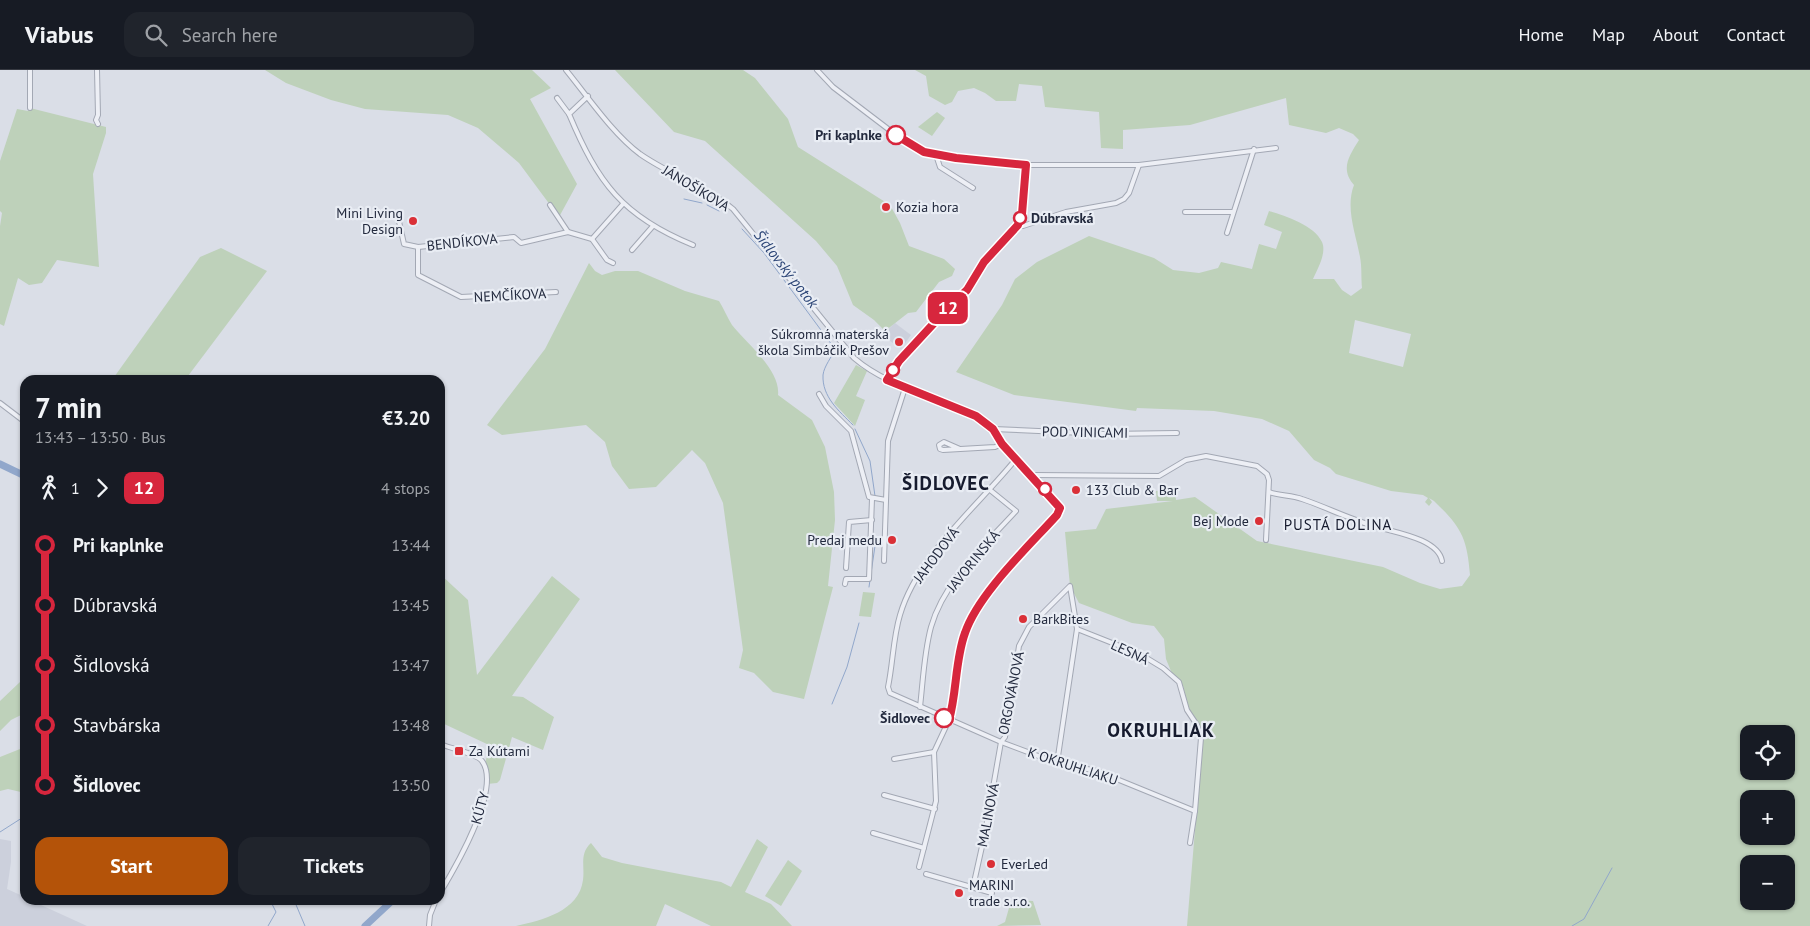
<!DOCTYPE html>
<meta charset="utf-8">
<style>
:root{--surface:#171b24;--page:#20242c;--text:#f1f3f6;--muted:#9ea1a6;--line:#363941;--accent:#b45309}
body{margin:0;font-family:"PT Sans",sans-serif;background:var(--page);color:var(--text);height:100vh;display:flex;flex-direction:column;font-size:19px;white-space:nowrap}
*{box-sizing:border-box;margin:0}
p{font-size:16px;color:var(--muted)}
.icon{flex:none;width:28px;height:28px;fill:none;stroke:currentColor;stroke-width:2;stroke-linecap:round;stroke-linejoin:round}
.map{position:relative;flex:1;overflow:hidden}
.drawer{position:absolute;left:20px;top:305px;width:425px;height:530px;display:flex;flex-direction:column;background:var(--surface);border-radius:15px;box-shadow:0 1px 4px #0004}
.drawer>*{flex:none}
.badge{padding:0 10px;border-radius:8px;font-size:18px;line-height:32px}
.fabs{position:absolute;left:1740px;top:655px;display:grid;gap:10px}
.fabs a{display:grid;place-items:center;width:55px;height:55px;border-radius:10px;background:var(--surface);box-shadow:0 1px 4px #0004;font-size:25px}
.map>.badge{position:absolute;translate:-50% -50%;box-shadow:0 0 0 2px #fff}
.legs{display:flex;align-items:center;gap:8px;height:55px;padding:0 15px;font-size:16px}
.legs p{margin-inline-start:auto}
.headline{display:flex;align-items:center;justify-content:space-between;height:85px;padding:0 15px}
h1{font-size:28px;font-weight:700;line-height:38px}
.action{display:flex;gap:10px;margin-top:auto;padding:10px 15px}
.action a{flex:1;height:58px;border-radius:15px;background:var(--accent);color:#fff;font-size:20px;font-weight:700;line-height:58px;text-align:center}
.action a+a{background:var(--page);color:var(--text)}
ul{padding:0 15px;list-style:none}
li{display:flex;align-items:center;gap:18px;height:60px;font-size:19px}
li i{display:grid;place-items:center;width:8px;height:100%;margin:0 6px;background:currentColor}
li i::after{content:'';width:12px;height:12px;margin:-6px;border:4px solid;border-radius:50%;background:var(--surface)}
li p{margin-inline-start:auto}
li:first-child i{background:linear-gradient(#0000 50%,currentColor 0)}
li:last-child i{background:linear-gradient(currentColor 50%,#0000 0)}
header{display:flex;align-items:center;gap:30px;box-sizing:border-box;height:70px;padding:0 25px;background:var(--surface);border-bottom:1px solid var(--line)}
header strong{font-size:24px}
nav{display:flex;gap:28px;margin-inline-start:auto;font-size:18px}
.search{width:350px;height:45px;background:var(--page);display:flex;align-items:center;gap:12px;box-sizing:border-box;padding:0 18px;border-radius:15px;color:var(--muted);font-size:19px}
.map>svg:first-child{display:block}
.built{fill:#ccd0dc}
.green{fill:#bed1ba;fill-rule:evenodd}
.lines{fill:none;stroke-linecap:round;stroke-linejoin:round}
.stream{stroke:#91a7cb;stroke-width:1}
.river{stroke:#91a7cb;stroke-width:7}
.street-casing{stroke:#a3a8b4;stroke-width:6}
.street{stroke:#edeff5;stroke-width:4}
.line-1-casing{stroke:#fff;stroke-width:11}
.line-1{stroke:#d7263d;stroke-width:8}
.stop-1-dot{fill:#fff;stroke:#d7263d;stroke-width:2.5}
.poi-dot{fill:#da3037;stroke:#e9edf4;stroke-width:2}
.labels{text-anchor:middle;stroke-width:4.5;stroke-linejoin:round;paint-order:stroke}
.stop-label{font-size:14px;font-weight:bold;fill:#232a3e;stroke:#e9edf4;text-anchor:end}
.street-label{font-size:14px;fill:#232a3e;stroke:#e9edf4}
.poi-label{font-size:14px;fill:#232a3e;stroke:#e9edf4;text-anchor:start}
.water-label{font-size:15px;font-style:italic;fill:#2a4375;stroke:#e9edf4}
.neighbourhood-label{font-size:15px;letter-spacing:1px;fill:#161b2e;stroke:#e9edf4}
.district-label{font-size:19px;font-weight:bold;letter-spacing:1px;fill:#161b2e;stroke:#e9edf4}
</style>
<header>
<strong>Viabus</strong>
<div class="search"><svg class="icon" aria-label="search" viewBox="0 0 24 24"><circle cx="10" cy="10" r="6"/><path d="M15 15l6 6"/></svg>Search here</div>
<nav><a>Home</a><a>Map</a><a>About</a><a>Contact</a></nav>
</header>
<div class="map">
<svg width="1810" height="856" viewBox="0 0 1810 856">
<rect width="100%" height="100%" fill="#dadee7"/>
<g class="built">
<path d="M895,253l16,12 -10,14 -19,-14z"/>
<path d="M0,769l11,2v21l-4,27 18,8v3h5l57,26h-87z"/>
</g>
<g class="green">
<path d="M265,0h267l19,18 -21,11 47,85 -18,33 -40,-54 -41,-35 -30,-13 -83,-6 -34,-9 -45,-17z"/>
<path d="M615,0h128l12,8 33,41 10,28 92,58 10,18 9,23 35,13 11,10 -3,7 -13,6 -23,30 -8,1 -23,18 -11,-11 -21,-15 -16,-39 -21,-25 -111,-100 -31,-9z"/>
<path d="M915,0h895v856h-623l16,-192 -15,-25 -5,-23 -10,-10 -7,-17 -2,-20 -10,-13 -22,-3 -53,-20 -9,-17 -5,-54 31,-3 10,-20 67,-8h-16l-1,-10 19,-2 1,11 19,-3 62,44 126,26 37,16 20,6 22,-3 8,-11c-3,-38 -9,-48 -36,-74l-5,-3 3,4 -3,4 -4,-4 3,-4 -5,-3 -32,-4 -55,-17 -6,-6 -16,-8 -25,-29 -27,-12 -48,-8 -77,-3 -1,3 -122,-16 -58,-23 46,-67 13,-26 22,-17 52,-26 65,22 19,12 26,3 19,-5 3,-6 31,7 7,-25 17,5 6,-17 -18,-7 5,-14c16,5 45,14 53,31 5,11 -5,28 -9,37h21l8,11 9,6 11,-8c-1,-10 0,-21 -2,-31 -4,-23 -15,-49 -6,-72 -14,-16 -5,-29 5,-45l-6,-6 -14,-6 -13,5 -37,-8 -3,-27 -96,27 -67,5v19l-22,-1 -2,-36 -54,-5 -3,-21 -23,-2 -3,17h-20l-11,-8 -11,-5 -16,3 -6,11 -7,3 -16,-9 -3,-20zM1355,250l56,14 -8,33 -54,-14zM1749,664h37v37h-37zM1749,729h37v37h-37zM1749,794h37v37h-37z"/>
<path d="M30,38l76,19v6l-13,41 6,93 -42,-7 -15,23 -13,2 -11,-7 -14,48 -4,-2v-98l2,-13 -2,-2v-50l17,-52 11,2z"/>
<path d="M937,42l8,6 -13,18 -14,-9z"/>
<path d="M221,178l46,23 -82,109h-73l88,-123z"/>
<path d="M589,193l6,8 7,4 13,-4h23l47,20 34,10c5,8 8,16 13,24 14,18 49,45 46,70l34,25 13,27 9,45 1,28 -7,66 5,1 -29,112 -31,-7 -19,-19 -15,-5 4,-18 -20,-147 -18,-40 -13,-13 -36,37 -27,2 -17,-23 -7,-24 -19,-17 -84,10 -15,-10 58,-76z"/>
<path d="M856,295l11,6 -11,25 9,4 -10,26 -21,-23z"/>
<path d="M440,504l28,26 9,75 75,-99 28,23 -68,97 11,1 31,20 -11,33 -31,-13 -12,43 -3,3 -10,1 -2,-19 4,-20 -49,-23z"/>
<path d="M863,522l12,1 -4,24 -12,-1z"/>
<path d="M20,612h5v31l-14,7 -11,11v-30z"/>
<path d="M25,677v46l-17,-4 -8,2v-34z"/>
<path d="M757,769l11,8 -23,45 26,12 21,22h-81l-46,-22 -9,22h-140c27,-6 63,-15 67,-46 2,-14 -4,-26 8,-37l11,14 20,6 99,19 10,5z"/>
<path d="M788,790l14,11 -21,35 -16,-10z"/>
<path d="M1018,830l15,1 8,24 -44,1 8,-4 4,-14z"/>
</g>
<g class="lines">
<g class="stream">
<path d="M684,129l18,4"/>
<path d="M707,135l12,6"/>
<path d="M742,159l22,24 68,92"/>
<path d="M835,279c-3,8 -11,17 -12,26 -1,22 16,36 30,50"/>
<path d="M855,359l15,32 5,35"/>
<path d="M869,517l6,-41"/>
<path d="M832,634l15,-37 12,-44"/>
<path d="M0,762l25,-16"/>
<path d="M294,830l11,26"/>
<path d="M268,856l8,-14 -6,-12"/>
<path d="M1572,856l12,-7 28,-51"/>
</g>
<g class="river">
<path d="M0,394l25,12"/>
<path d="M365,856l28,-26"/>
</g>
<g class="street-casing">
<g id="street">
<path d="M97,0l1,45 -2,5 2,4"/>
<path d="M566,0c22,27 47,64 74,84 30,21 65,32 93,55l121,149c35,30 81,37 121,58 13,7 19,19 29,30 17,20 37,38 55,58l-2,11 -68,77 -16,22 -9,19 -9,66 -6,21 -15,32 2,49 -17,66"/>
<path d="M817,0l16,17 63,48 21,14 19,6 90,10h113l137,-17"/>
<path d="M588,26l-19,18c29,69 53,102 124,131"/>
<path d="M557,28l12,16"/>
<path d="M30,38v-38"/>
<path d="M936,85l4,12 33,21"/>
<path d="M550,135l18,27"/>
<path d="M1185,142h48"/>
<path d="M398,147l6,27 14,3v28l43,22 95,-5"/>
<path d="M1018,155l5,1 43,-14 50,-9 8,-4 5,-6 10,-28"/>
<path d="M1227,163l27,-84"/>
<path d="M592,169l31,-35"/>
<path d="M418,177l96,-10 7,6 47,-11 24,7 15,21 6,3"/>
<path d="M632,180l21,-24"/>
<path d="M887,310l12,-19 68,-71 17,-28 34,-37 3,-10 5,-50"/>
<path d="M819,324l7,12 25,25 18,66 17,3"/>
<path d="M0,333l25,19"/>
<path d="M993,359l113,5 71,-1"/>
<path d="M960,379l-16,-7 -5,3 1,4 3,1 52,-3 7,-3"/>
<path d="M1016,389c-38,47 -99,97 -116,156 -7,23 -7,48 -12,72l2,6 111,49 56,21 40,8 98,40 -5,32"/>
<path d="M1032,405l127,1 27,-16 20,-4 51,10 10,8 2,6 -3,60"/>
<path d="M1269,422c11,4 22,3 33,7 24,8 47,20 72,27 18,6 64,12 68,35"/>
<path d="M884,491l4,-120 17,-53"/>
<path d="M846,498l3,-46 23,-2"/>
<path d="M845,514l1,-5h23l3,-80"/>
<path d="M920,637c3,-26 4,-54 11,-80 13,-46 54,-82 85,-116l-26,-21"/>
<path d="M440,674c10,4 37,10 42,17 20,27 -27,107 -42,132"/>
<path d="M894,689l40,-7"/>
<path d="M1057,693l20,-134 63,25 23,14 16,14 8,28 10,15 4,13 -6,73"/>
<path d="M884,725l51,14"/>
<path d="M873,763l51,15"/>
<path d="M926,804l66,19"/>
<path d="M973,817l12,-54 16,-91 4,-5 14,-91 10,-19 41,-41 7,43"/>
<path d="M429,856l1,-11 6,-15"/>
</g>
</g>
<use href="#street" class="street"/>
</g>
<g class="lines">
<g class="line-1-casing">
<path id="line-1" d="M896,65l28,17 32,6 70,7 -4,49 -4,11 -34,37 -17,28 -19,18 -49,53 -12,19 89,36 17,13 9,15 58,64 -3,7c-28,31 -79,79 -92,118 -10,27 -8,59 -16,87l-5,-2"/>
</g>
<use href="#line-1" class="line-1"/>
</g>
<g class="stop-1-dot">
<circle cx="896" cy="65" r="9"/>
<circle cx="1020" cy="148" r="6"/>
<circle cx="893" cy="300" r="6"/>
<circle cx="1045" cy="419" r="6"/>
<circle cx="944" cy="648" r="9"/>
</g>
<g class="poi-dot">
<circle cx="886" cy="137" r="5"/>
<circle cx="413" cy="151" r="5"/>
<circle cx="899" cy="272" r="5"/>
<circle cx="1076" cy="420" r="5"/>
<circle cx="1259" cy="451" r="5"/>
<circle cx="892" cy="470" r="5"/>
<circle cx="1023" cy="549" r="5"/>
<rect x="454" y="676" width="10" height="10" rx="2.5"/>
<circle cx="991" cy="794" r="5"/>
<circle cx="959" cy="823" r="5"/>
</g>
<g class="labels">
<g class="stop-label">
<text x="882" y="70">Pri kaplnke</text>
<text x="1031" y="153" text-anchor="start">Dúbravská</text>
<text x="930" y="653">Šidlovec</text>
</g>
<g class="street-label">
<text transform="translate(696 118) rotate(31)" y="5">JÁNOŠÍKOVA</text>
<text transform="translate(462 172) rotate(-6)" y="5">BENDÍKOVA</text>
<text transform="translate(510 225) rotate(-3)" y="5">NEMČÍKOVA</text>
<text transform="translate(1085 362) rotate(1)" y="5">POD VINICAMI</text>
<text transform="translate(936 485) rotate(-53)" y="5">JAHODOVÁ</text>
<text transform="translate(973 491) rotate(-51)" y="5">JAVORINSKÁ</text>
<text transform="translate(1130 582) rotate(25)" y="5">LESNÁ</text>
<text transform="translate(1011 623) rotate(-79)" y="5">ORGOVÁNOVÁ</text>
<text transform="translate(1073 696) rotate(18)" y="5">K OKRUHLIAKU</text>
<text transform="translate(480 738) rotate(-74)" y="5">KÚTY</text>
<text transform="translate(988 745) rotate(-79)" y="5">MALINOVÁ</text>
</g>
<g class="poi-label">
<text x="896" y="142">Kozia hora</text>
<text x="403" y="148" text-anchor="end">Mini Living<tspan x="403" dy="16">Design</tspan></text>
<text x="889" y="269" text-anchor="end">Súkromná materská<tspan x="889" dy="16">škola Simbáčik Prešov</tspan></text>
<text x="1086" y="425">133 Club &amp; Bar</text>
<text x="1249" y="456" text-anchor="end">Bej Mode</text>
<text x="882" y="475" text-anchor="end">Predaj medu</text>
<text x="1033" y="554">BarkBites</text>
<text x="469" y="686">Za Kútami</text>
<text x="1001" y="799">EverLed</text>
<text x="969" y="820">MARINI<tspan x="969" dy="16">trade s.r.o.</tspan></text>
</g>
<g class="water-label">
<text transform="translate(786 199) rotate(52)" y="5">Šidlovský potok</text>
</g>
<g class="neighbourhood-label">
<text x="1338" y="460">PUSTÁ DOLINA</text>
</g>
<g class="district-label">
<text x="946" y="420">ŠIDLOVEC</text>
<text x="1161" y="667">OKRUHLIAK</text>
</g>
</g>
</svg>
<div class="fabs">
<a><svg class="icon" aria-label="locate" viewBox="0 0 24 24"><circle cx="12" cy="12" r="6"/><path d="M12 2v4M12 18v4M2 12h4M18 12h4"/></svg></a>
<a>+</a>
<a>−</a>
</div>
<b class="badge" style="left:948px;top:238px;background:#d7263d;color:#fff">12</b>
<section class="drawer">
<div class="headline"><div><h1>7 min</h1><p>13:43 – 13:50 · Bus</p></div><b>€3.20</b></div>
<div class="legs"><svg class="icon" aria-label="walk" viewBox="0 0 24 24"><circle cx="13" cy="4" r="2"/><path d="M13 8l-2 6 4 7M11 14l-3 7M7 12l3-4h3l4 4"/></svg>1<svg class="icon" aria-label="forward" viewBox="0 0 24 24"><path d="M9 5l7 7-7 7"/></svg><b class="badge" style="background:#d7263d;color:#fff">12</b><p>4 stops</p></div>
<ul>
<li><i style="color:#d7263d"></i><b>Pri kaplnke</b><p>13:44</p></li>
<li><i style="color:#d7263d"></i><span>Dúbravská</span><p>13:45</p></li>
<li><i style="color:#d7263d"></i><span>Šidlovská</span><p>13:47</p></li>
<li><i style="color:#d7263d"></i><span>Stavbárska</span><p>13:48</p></li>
<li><i style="color:#d7263d"></i><b>Šidlovec</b><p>13:50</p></li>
</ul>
<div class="action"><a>Start</a><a>Tickets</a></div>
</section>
</div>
